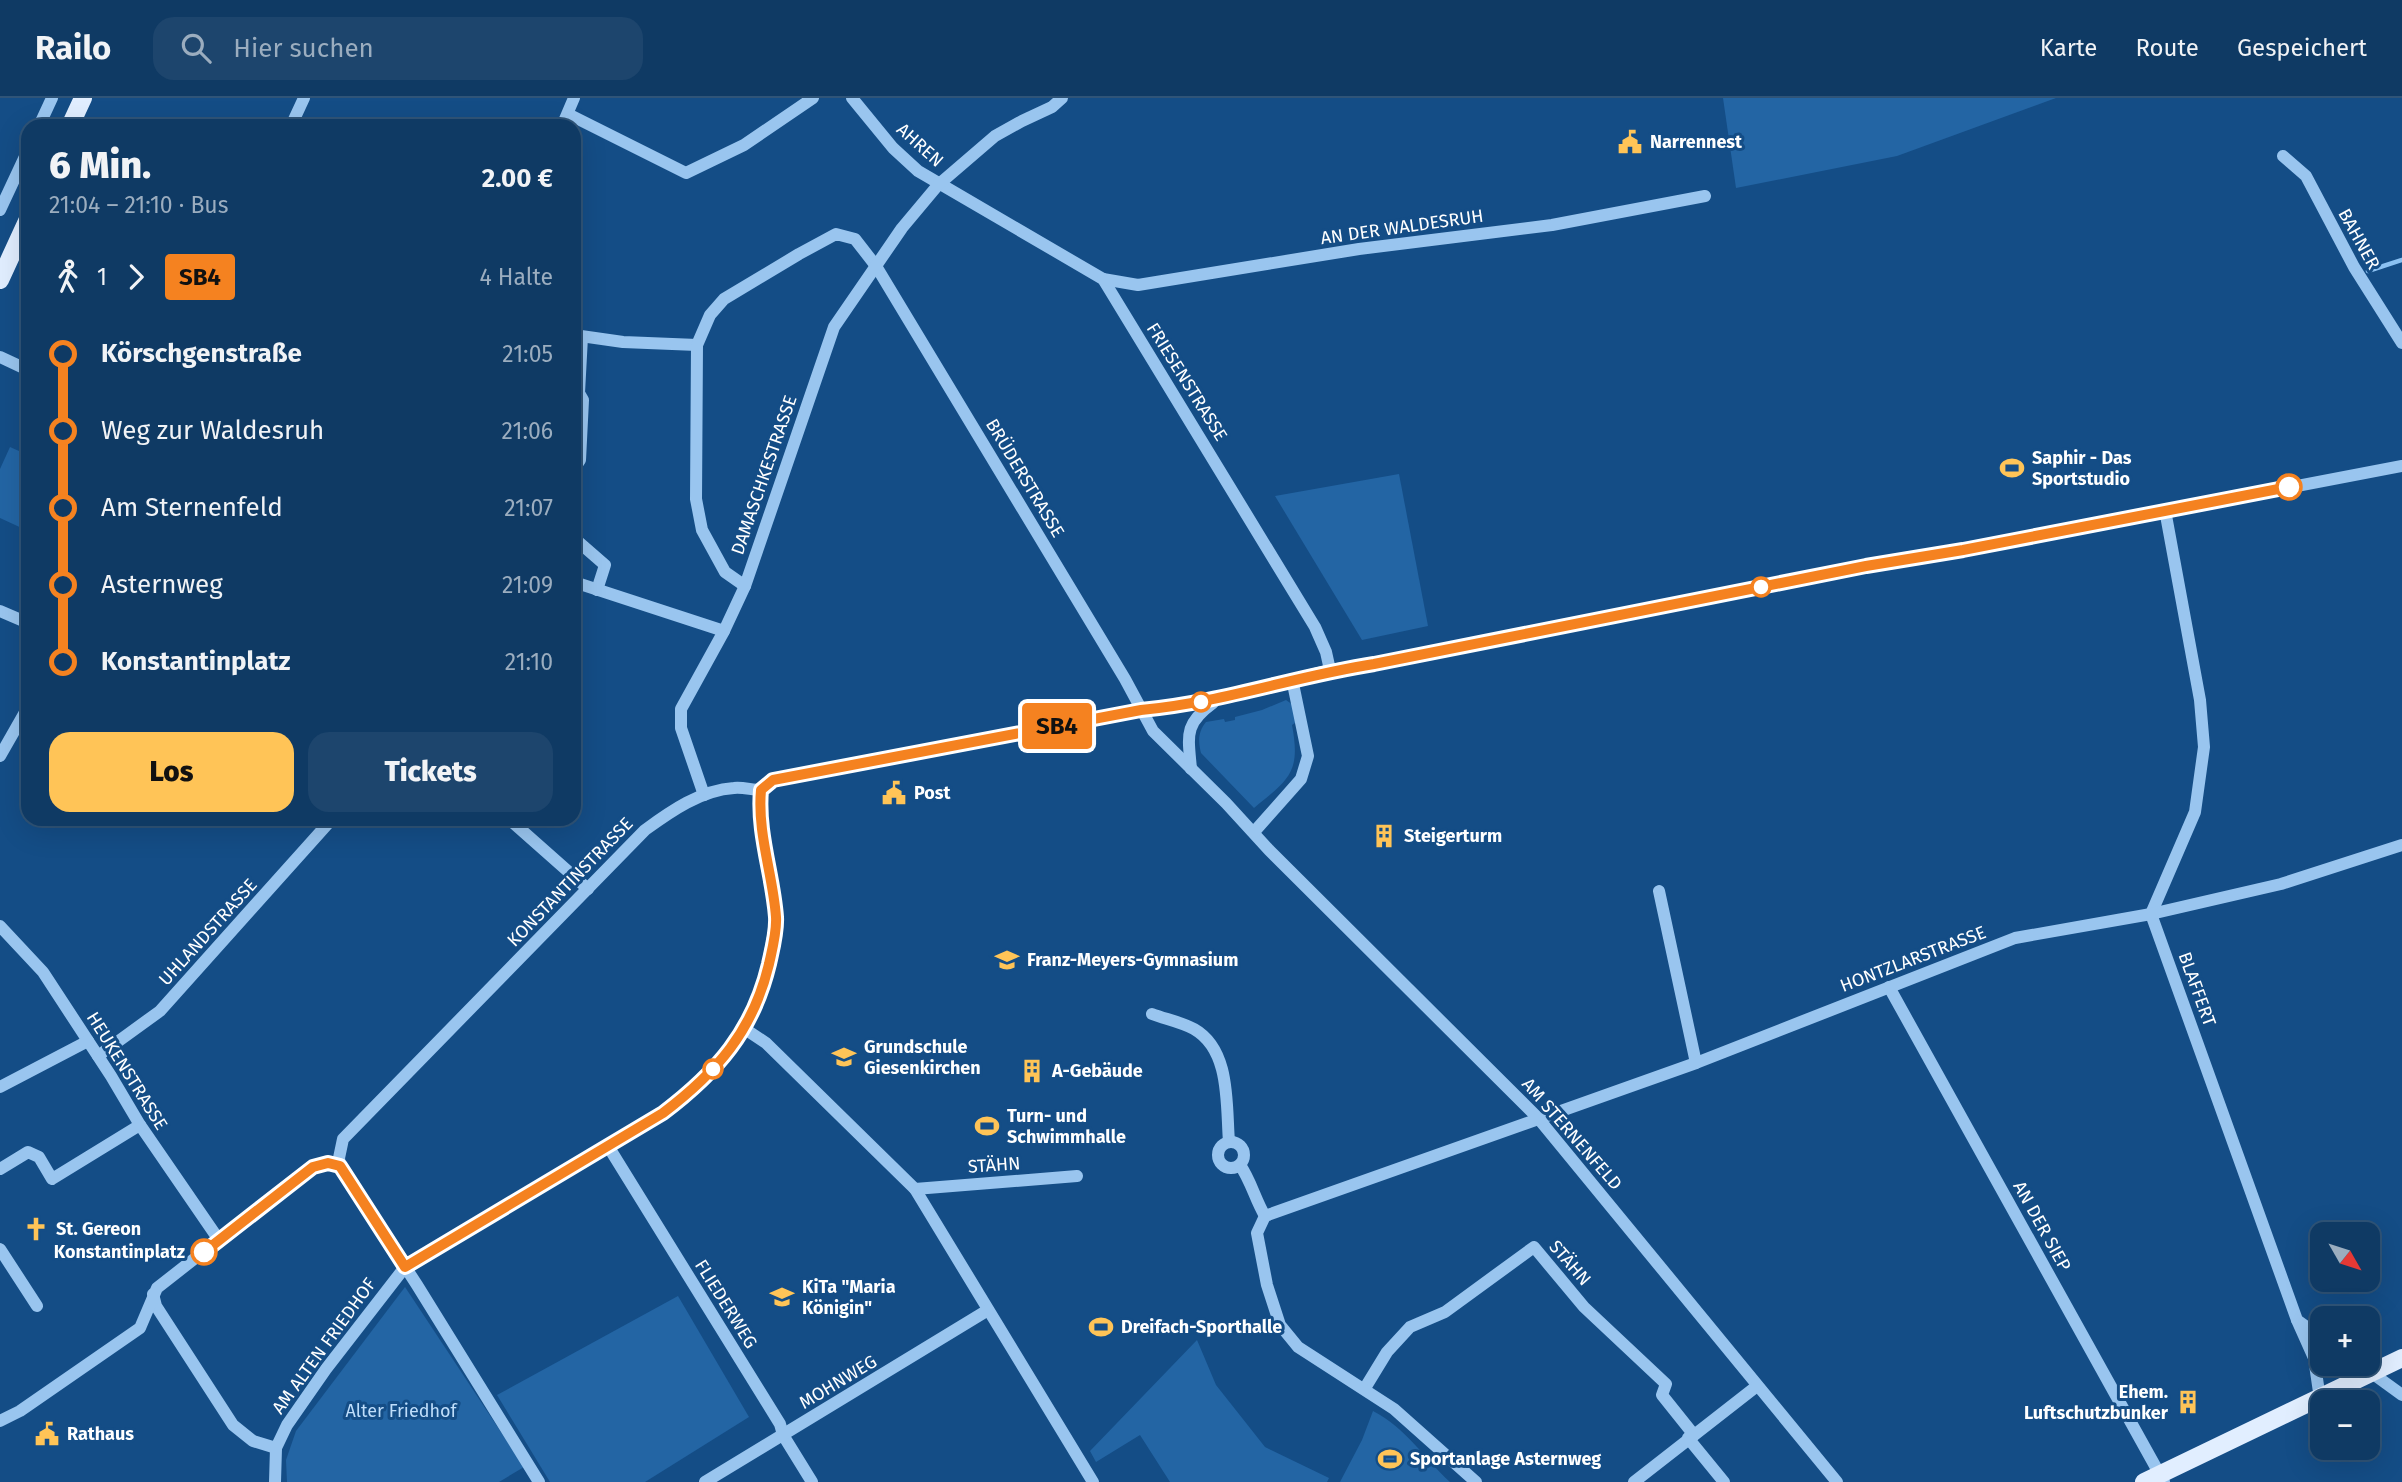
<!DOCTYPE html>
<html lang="de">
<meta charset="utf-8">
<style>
:root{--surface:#0f3a64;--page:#1d456d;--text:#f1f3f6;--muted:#9badbf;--line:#2f5478;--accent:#ffc457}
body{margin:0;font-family:"Fira Sans",sans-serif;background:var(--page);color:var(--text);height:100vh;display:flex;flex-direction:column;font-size:26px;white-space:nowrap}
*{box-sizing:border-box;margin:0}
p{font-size:23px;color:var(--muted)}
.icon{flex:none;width:38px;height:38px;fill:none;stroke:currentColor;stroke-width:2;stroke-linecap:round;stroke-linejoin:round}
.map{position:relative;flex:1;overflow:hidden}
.side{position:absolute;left:21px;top:21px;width:560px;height:707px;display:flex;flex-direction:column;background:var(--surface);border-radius:21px;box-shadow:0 7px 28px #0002,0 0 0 2px var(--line)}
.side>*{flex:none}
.badge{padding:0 14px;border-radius:5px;font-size:24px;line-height:46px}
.needle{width:46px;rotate:129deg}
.controls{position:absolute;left:2310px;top:1124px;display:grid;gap:14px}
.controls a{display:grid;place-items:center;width:70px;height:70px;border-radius:14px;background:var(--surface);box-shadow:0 7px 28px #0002,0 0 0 2px var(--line);font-size:35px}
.map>.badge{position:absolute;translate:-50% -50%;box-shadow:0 0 0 4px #fff}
.legs{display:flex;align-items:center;gap:10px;height:77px;padding:0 28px;font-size:23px}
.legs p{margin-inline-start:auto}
.overview{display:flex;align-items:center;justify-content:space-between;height:119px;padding:0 28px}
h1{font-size:38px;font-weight:800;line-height:52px}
.action{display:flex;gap:14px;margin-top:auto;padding:14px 28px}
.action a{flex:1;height:80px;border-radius:21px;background:var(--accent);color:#111;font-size:28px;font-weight:800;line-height:80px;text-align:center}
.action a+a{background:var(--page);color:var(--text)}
ul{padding:0 28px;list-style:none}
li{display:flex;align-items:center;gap:24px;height:77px;font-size:26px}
li i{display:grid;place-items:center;width:10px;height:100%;margin:0 9px;background:currentColor}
li i::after{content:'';width:18px;height:18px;margin:-9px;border:5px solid;border-radius:50%;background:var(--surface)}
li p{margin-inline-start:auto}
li:first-child i{background:linear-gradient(#0000 50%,currentColor 0)}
li:last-child i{background:linear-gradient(currentColor 50%,#0000 0)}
header{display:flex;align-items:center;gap:42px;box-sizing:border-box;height:98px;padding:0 35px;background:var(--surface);border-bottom:2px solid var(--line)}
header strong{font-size:33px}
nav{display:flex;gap:38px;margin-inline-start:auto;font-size:24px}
.search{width:490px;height:63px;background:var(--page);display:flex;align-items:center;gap:18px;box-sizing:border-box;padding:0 24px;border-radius:21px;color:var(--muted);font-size:26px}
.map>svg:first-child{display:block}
.green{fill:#2365a4}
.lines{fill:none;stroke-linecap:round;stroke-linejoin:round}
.stream{stroke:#8bc1f2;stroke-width:4.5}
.minor{stroke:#99c5ef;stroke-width:12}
.major{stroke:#e1eeff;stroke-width:18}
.line-1-casing{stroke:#fff;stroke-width:16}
.line-1{stroke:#f58220;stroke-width:10}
.stop-1-dot{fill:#fff;stroke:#f58220;stroke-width:3.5}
.labels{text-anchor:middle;stroke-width:6;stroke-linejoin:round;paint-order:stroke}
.poi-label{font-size:18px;font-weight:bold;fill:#fff;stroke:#144d86;text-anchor:start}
.street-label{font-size:18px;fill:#fff;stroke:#144d86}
.stop-label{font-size:18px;font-weight:bold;fill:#fff;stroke:#144d86;text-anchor:end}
.park-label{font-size:18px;fill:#bfdefb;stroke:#144d86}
</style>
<header>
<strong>Railo</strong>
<div class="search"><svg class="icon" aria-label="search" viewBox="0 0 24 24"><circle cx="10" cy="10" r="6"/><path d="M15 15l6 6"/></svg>Hier suchen</div>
<nav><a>Karte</a><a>Route</a><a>Gespeichert</a></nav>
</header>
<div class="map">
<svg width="2402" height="1384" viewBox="0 0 2402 1384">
<rect width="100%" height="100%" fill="#144d86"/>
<g class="green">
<path d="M1723,0h333l-159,58 -161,32z"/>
<path d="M10,349l18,8 -2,75 -26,-12v-49z"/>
<path d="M1399,376l29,152 -66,14 -87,-144z"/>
<path d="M1286,602l7,5 5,16 -6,4c9,48 -3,54 -38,83l-53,-55c-3,-12 -3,-21 5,-31l18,-3 1,3 10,-2v-3l27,-7z"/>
<path d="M405,1189l119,180 -25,15h-212l-1,-22 10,-29z"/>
<path d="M678,1198l71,121 -104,65h-95l-53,-87z"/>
<path d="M1197,1242l19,45 49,62 64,31 -2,4h-157l-30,-47 -44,27 -6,-11z"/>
<path d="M1373,1313c32,16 51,47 77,71h-110l22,-42z"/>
</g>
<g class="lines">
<path class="stream" d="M2368,173l34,-11"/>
<g class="minor">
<path d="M852,0l41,50 25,23 185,108 212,348 11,25 4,18"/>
<path d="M568,16l118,59 58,-28 69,-47"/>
<path d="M39,28l13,-28"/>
<path d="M291,28l13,-28"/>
<path d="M562,28l12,-28"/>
<path d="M2283,58l23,20 48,91 48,76"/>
<path d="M0,112l28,-60"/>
<path d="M1103,181l35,6 221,-36 193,-24 153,-29"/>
<path d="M574,237l49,7 74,3"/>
<path d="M0,259l28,13"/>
<path d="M574,371l6,-9 3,-60 -4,-7 3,-56"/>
<path d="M574,440l31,27 -8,25"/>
<path d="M574,484l150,49"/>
<path d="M745,488l-20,-14 -23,-42 -6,-31 1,-154 13,-30 14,-16 75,-45 37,-20 19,5 21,27 249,413 28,52 73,72 43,47 269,268 299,364"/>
<path d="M0,513l28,12"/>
<path d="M0,658l28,-49"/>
<path d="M1191,671c-3,-34 -7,-45 22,-66"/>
<path d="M704,697l-23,-67v-19l43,-78 21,-45 89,-259 68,-99 36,-43 57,-49 27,-15 30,-14 10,-9"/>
<path d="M509,721l79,70"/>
<path d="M1254,734l47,-53 7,-23 -16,-77"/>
<path d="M1659,793l37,172"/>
<path d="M2151,816l146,406 25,18"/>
<path d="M2151,816l44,-102 9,-65 -4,-47 -35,-190"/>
<path d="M0,828l43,46 68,104 29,49 79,115"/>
<path d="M1889,889l275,495"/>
<path d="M1152,916c13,5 29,8 42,15 37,21 32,76 35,113"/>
<path d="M745,931l21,14 149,146 178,293"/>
<path d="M98,958l62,-45 172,-192"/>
<path d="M0,989l88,-46"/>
<circle cx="1231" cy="1057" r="13"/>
<path d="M608,1048l172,278 3,11 29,47"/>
<path d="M1240,1067c11,16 15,34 25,51"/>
<path d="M0,1071l28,-17 11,5 13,22 88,-54"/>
<path d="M915,1091l162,-13"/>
<path d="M0,1151l37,57"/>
<path d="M153,1196l3,12 77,119 20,16 23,7"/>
<path d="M2297,1222l17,38 6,41"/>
<path d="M2358,1265l44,32"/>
<path d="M1365,1290l22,-36 23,-25 35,-15 89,-65 50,60 82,77 -4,11 32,40"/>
<path d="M0,1323l20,-10 120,-83 17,-40 148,-116c11,-7 23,-12 35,-6"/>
<path d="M1688,1340l36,44"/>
<path d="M275,1384l1,-34 11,-23 39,-56 79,-102 258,-154 43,-35 39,-49 19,-45 12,-63 -17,-110 2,-21"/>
<path d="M539,1384l-122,-197 -77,-119 -1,-8 4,-19 302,-309c26,-19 56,-40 89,-42 9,-1 18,2 27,2l12,-10 368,-70 58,-7 131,-33 44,-6 492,-97 97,-17 439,-84"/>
<path d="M705,1384l283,-172"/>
<path d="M1476,1384l-82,-73 -96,-62 -18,-22 -13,-40 -10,-52 8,-17 431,-153 319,-125 136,-24 130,-30 121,-39"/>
<path d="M1634,1384l123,-96"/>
</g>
<g class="major">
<path d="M70,28l13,-28"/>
<path d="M0,182l28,-61"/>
<path d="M2144,1384l258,-124"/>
</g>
</g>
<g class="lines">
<g class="line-1-casing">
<path id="line-1" d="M204,1154l109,-85 15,-4 12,3 65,101 258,-154c54,-41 90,-82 106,-149 3,-14 8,-32 7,-47 -3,-42 -19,-84 -15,-127l12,-10 368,-70c79,-7 155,-34 233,-46l492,-98 97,-16 326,-63"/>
</g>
<use href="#line-1" class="line-1"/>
</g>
<defs>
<g id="civic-bare" transform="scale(1.89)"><path d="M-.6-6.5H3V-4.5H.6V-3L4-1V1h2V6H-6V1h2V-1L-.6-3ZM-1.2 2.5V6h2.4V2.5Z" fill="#ffc457" stroke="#144d86" stroke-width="2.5" paint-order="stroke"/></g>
<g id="stadium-bare" transform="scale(1.89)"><path d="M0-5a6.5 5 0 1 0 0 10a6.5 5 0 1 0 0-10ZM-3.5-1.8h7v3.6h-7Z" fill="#ffc457" stroke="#144d86" stroke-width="2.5" paint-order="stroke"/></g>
<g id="building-bare" transform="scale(1.89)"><path d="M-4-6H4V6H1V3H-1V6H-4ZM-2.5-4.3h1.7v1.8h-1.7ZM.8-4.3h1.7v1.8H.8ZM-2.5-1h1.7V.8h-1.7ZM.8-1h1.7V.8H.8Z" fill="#ffc457" stroke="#144d86" stroke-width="2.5" paint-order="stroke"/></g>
<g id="school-bare" transform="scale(1.89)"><path d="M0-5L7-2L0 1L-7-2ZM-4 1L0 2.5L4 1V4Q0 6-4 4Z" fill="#ffc457" stroke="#144d86" stroke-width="2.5" paint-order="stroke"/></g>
<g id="church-bare" transform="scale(1.89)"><path d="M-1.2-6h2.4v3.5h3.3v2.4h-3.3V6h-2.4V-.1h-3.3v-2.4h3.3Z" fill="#ffc457" stroke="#144d86" stroke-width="2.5" paint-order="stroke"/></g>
</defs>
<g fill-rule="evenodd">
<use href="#civic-bare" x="1630" y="44"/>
<use href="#stadium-bare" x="2012" y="370"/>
<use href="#civic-bare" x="894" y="695"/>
<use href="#building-bare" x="1384" y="738"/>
<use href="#school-bare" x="1007" y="862"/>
<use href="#school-bare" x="844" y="959"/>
<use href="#building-bare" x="1032" y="973"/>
<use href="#stadium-bare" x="987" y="1028"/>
<use href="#church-bare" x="36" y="1131"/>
<use href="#school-bare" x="782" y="1199"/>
<use href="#stadium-bare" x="1101" y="1229"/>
<use href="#building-bare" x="2188" y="1304"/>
<use href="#civic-bare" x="47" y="1336"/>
<use href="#stadium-bare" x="1390" y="1361"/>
</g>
<g class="stop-1-dot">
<circle cx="2289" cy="389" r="12"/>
<circle cx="1761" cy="489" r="9"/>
<circle cx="1201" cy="604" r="9"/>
<circle cx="713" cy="971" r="9"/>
<circle cx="204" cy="1154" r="12"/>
</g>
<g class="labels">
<g class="poi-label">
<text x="1650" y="50">Narrennest</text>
<text x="2032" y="366">Saphir - Das<tspan x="2032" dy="21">Sportstudio</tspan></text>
<text x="914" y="701">Post</text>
<text x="1404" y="744">Steigerturm</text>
<text x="1027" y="868">Franz-Meyers-Gymnasium</text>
<text x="864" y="955">Grundschule<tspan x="864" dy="21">Giesenkirchen</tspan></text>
<text x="1052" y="979">A-Gebäude</text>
<text x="1007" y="1024">Turn- und<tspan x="1007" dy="21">Schwimmhalle</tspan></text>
<text x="56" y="1137">St. Gereon</text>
<text x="802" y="1195">KiTa "Maria<tspan x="802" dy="21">Königin"</tspan></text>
<text x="1121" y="1235">Dreifach-Sporthalle</text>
<text x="2168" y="1300" text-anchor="end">Ehem.<tspan x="2168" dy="21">Luftschutzbunker</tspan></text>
<text x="67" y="1342">Rathaus</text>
<text x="1410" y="1367">Sportanlage Asternweg</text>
</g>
<g class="street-label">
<text transform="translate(920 47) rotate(42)" y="6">AHREN</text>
<text transform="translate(1402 129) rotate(-8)" y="6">AN DER WALDESRUH</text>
<text transform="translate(2359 141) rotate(61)" y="6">BAHNER</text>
<text transform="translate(1187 284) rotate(58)" y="6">FRIESENSTRASSE</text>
<text transform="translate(764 377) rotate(-71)" y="6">DAMASCHKESTRASSE</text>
<text transform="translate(1025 380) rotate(59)" y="6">BRÜDERSTRASSE</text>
<text transform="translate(570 784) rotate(-46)" y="6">KONSTANTINSTRASSE</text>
<text transform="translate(208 834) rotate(-48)" y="6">UHLANDSTRASSE</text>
<text transform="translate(1913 861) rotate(-21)" y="6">HONTZLARSTRASSE</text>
<text transform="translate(2197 891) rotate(70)" y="6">BLAFFERT</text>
<text transform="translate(127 973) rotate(58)" y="6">HEUKENSTRASSE</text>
<text transform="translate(1572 1036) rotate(49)" y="6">AM STERNENFELD</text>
<text transform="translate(994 1067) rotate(-4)" y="6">STÄHN</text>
<text transform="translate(2042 1128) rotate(61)" y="6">AN DER SIEP</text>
<text transform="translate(1570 1165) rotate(49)" y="6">STÄHN</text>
<text transform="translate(726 1206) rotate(58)" y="6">FLIEDERWEG</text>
<text transform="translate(324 1248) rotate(-54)" y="6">AM ALTEN FRIEDHOF</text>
<text transform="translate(838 1284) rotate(-31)" y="6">MOHNWEG</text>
</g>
<g class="stop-label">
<text x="185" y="1160">Konstantinplatz</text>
</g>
<g class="park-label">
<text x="401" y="1319">Alter Friedhof</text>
</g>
</g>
</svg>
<div class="controls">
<a><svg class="needle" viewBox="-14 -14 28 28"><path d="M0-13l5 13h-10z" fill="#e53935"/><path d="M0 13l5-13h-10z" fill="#9badbf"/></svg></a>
<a>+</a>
<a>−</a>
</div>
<b class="badge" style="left:1057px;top:628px;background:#f58220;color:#111">SB4</b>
<section class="side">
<div class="overview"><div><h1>6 Min.</h1><p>21:04 – 21:10 · Bus</p></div><b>2.00 €</b></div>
<div class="legs"><svg class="icon" aria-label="walk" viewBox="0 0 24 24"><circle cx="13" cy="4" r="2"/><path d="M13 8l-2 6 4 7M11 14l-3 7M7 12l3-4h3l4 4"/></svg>1<svg class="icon" aria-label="forward" viewBox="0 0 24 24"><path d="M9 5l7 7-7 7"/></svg><b class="badge" style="background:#f58220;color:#111">SB4</b><p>4 Halte</p></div>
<ul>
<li><i style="color:#f58220"></i><b>Körschgenstraße</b><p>21:05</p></li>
<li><i style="color:#f58220"></i><span>Weg zur Waldesruh</span><p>21:06</p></li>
<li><i style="color:#f58220"></i><span>Am Sternenfeld</span><p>21:07</p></li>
<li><i style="color:#f58220"></i><span>Asternweg</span><p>21:09</p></li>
<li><i style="color:#f58220"></i><b>Konstantinplatz</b><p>21:10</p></li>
</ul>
<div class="action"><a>Los</a><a>Tickets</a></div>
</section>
</div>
